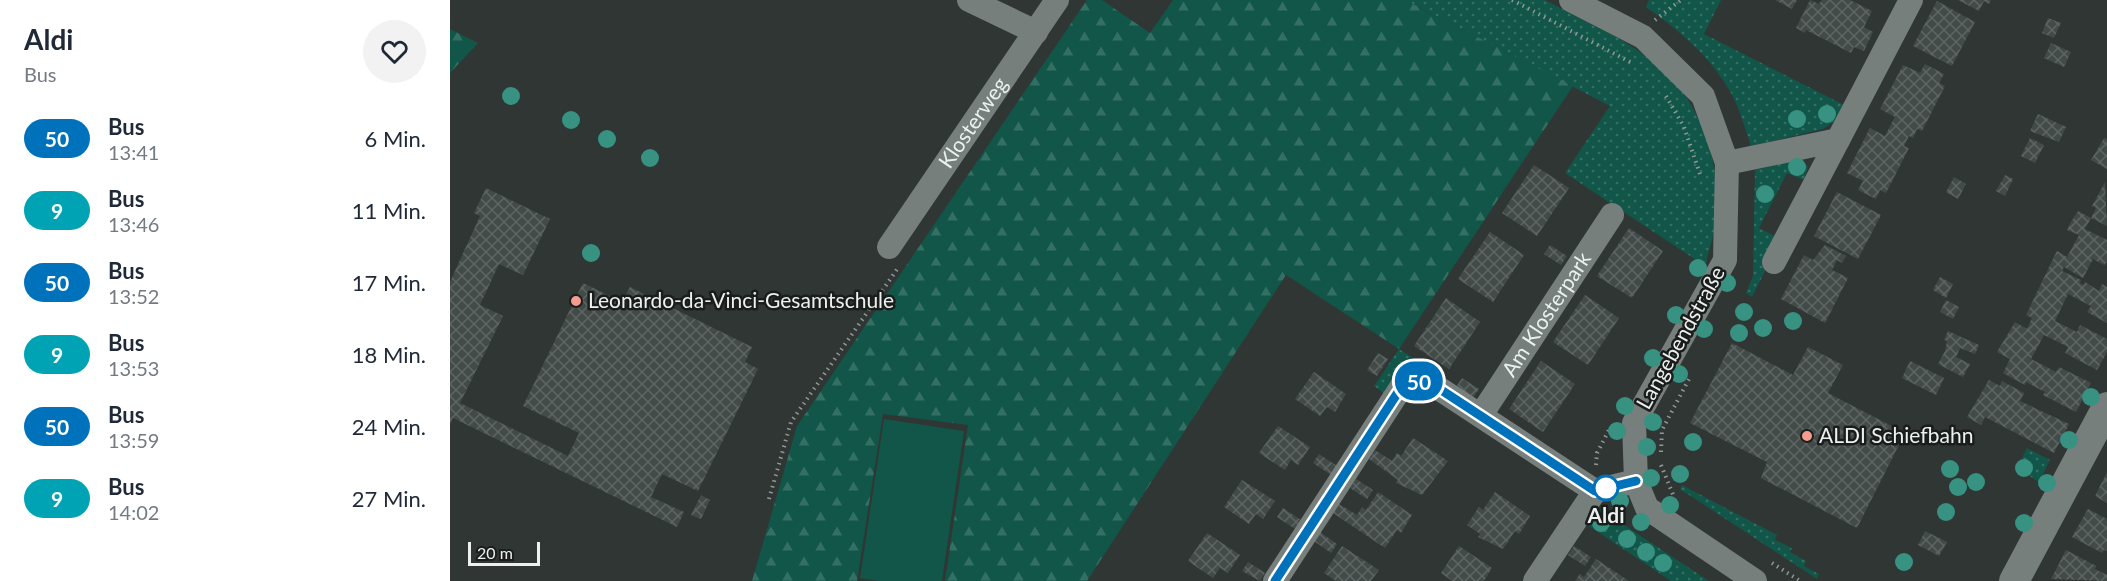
<!DOCTYPE html>
<html lang="de">
<meta charset="utf-8">
<style>
:root{--surface:#fff;--page:#f2f2f3;--text:#1f2937;--muted:#747a83}
body{margin:0;font-family:Lato,sans-serif;background:var(--page);color:var(--text);height:100vh;display:flex;flex-direction:column;font-size:22px;white-space:nowrap}
*{box-sizing:border-box;margin:0}
p{font-size:20px;color:var(--muted)}
.icon{flex:none;width:33px;height:33px;fill:none;stroke:currentColor;stroke-width:2;stroke-linecap:round;stroke-linejoin:round}
.map{position:relative;flex:1;overflow:hidden}
.panel{display:flex;flex-direction:column;background:var(--surface);width:450px}
.panel>*{flex:none}
.badge{padding:0 12px;border-radius:20px;font-size:21px;line-height:39px}
.scale{position:absolute;left:18px;bottom:15px;width:72px;box-sizing:border-box;padding-left:6px;border:3px solid #ecf1f0;border-top:0;font-size:16px;line-height:21px;white-space:nowrap;color:#ecf1f0;-webkit-text-stroke:4px #1a1d1c;paint-order:stroke}
.map>.badge{position:absolute;translate:-50% -50%;box-shadow:0 0 0 3px #fff}
.round{display:grid;place-items:center;flex:none;width:63px;height:63px;border-radius:32px;background:var(--page)}
.overview{display:flex;align-items:center;justify-content:space-between;height:102px;padding:0 24px}
h1{font-size:28px;font-weight:700;line-height:45px}
ul{padding:0;list-style:none}
li{display:flex;align-items:center;gap:18px;height:72px;padding:0 24px}
li div{flex:1}
li b{display:block;font-size:22px}
li em{font-style:normal}
li .badge{min-width:66px;font-weight:700;text-align:center}
main{display:flex;flex:1;min-height:0}
.map>svg:first-child{display:block}
.green{fill:url(#green-dots)}
.forest{fill:url(#forest-firs)}
.pitch{fill:#115649}
.building{fill:url(#building-cross-hatch)}
.lines{fill:none;stroke-linecap:round;stroke-linejoin:round}
.path{stroke:#919796;stroke-width:4;stroke-dasharray:1.5 4.5;stroke-linecap:butt}
.minor{stroke:#767f7c;stroke-width:24}
.tertiary{stroke:#767f7c;stroke-width:30}
.tree{fill:#379282}
.line-casing{stroke:#fff;stroke-width:14}
.line{stroke:#0072bc;stroke-width:9}
.poi-dot{fill:#f59c91;stroke:#1a1d1c;stroke-width:2}
.stop-dot{fill:#fff;stroke:#0072bc;stroke-width:3}
.labels{text-anchor:middle;stroke-width:5;stroke-linejoin:round;paint-order:stroke}
.street-label{font-size:21px;fill:#ecf1f0;stroke:#1a1d1c}
.poi-label{font-size:21px;fill:#ecf1f0;stroke:#1a1d1c;text-anchor:start}
.stop-label{font-size:21px;font-weight:bold;fill:#ecf1f0;stroke:#1a1d1c}
</style>
<main>
<section class="panel">
<div class="overview"><div><h1>Aldi</h1><p>Bus</p></div><a class="round"><svg class="icon" aria-label="heart" viewBox="0 0 24 24"><path d="M12 20l-8-8c-3-5 5-10 8-4 3-6 11-1 8 4z"/></svg></a></div>
<ul>
<li><span class="badge" style="background:#0072bc;color:#fff">50</span><div><b>Bus</b><p>13:41</p></div><em>6 Min.</em></li>
<li><span class="badge" style="background:#00a3b4;color:#fff">9</span><div><b>Bus</b><p>13:46</p></div><em>11 Min.</em></li>
<li><span class="badge" style="background:#0072bc;color:#fff">50</span><div><b>Bus</b><p>13:52</p></div><em>17 Min.</em></li>
<li><span class="badge" style="background:#00a3b4;color:#fff">9</span><div><b>Bus</b><p>13:53</p></div><em>18 Min.</em></li>
<li><span class="badge" style="background:#0072bc;color:#fff">50</span><div><b>Bus</b><p>13:59</p></div><em>24 Min.</em></li>
<li><span class="badge" style="background:#00a3b4;color:#fff">9</span><div><b>Bus</b><p>14:02</p></div><em>27 Min.</em></li>
</ul>
</section>
<div class="map">
<svg width="1657" height="581" viewBox="0 0 1657 581">
<defs>
<pattern id="green-dots" width="8" height="8" patternUnits="userSpaceOnUse" patternTransform="scale(1.5)"><rect width="8" height="8" fill="#115649"/><path d="M2 2h.1M6 6h.1" fill="none" stroke="#346f64" stroke-width="1.8" stroke-linecap="round"/></pattern>
<pattern id="forest-firs" width="22" height="20" patternUnits="userSpaceOnUse" patternTransform="scale(1.5)"><rect width="22" height="20" fill="#115649"/><path d="M5 1l3.5 6h-7zM16 11l3.5 6h-7z" fill="#346f64"/></pattern>
<pattern id="building-cross-hatch" width="8" height="8" patternUnits="userSpaceOnUse" patternTransform="scale(1.5)"><rect width="8" height="8" fill="#434b49"/><path d="M0 0l8 8M0 8l8-8" fill="none" stroke="#5e6564"/></pattern>
</defs>
<rect width="100%" height="100%" fill="#2f3634"/>
<g class="green">
<path d="M955,0h140l75,39 34,22 32,35 19,34 12,49 -1,46 -11,41 -140,-93 45,-67z"/>
<path d="M1199,0h72l-17,34 140,71 -9,16 -12,8 -72,17c-6,-17 -11,-37 -20,-53 -21,-37 -51,-62 -85,-86z"/>
<path d="M1346,159l12,7 -4,14 -17,-7 -28,55 16,8 -13,26 3,9 -13,26 -6,-4 7,-17 2,-106z"/>
<path d="M949,349l17,11 -10,2 -21,32 -11,-8z"/>
<path d="M1577,448l23,12 -11,22 -22,-14z"/>
<path d="M1232,485l95,50 -2,5 17,8 -2,4 16,9 -2,5 15,8 -2,5 -137,-90z"/>
<path d="M1150,509l109,72h-38l-85,-57z"/>
</g>
<g class="forest">
<path d="M637,0h15l48,33 23,-33h232l168,86 -174,263 -113,-74 -199,306h-142l23,-156 -85,-11 -26,167h-105l45,-155z"/>
<path d="M0,29l28,14 -28,30z"/>
</g>
<path class="pitch" d="M434,419l80,12 -22,150h-63l-19,-3z"/>
<g class="building">
<path d="M1325,0h22l-5,9z"/>
<path d="M1360,0l9,4 3,-4h28l22,11 -8,16 9,5 -9,19 -10,-4 -3,6 -45,-23 -1,3 -9,-5z"/>
<path d="M1508,0h33l-2,4 -5,-3 -5,10z"/>
<path d="M1487,1l38,21 -23,44 -39,-20z"/>
<path d="M1598,18l13,5 -7,15 -12,-5z"/>
<path d="M1601,43l20,9 -7,15 -20,-9z"/>
<path d="M1475,64l19,10 -5,9 6,3 -23,45 -5,-2 -4,9 -4,-2 -5,10 5,2 -23,45 -6,-3 -4,9 -18,-9 5,-9 -16,-8 23,-45 15,8 5,-10 5,-9 -15,-8 23,-44 17,8z"/>
<path d="M1588,114l28,13 -7,15 -29,-11z"/>
<path d="M1580,138l14,7 -9,18 -14,-7z"/>
<path d="M1654,138l3,1v30l-16,-9z"/>
<path d="M1084,165l35,23 -32,48 -35,-23z"/>
<path d="M1555,175l8,4 -8,17 -9,-5z"/>
<path d="M1504,177l12,7 -8,15 -12,-7z"/>
<path d="M1655,182l2,44 -16,-8 -6,11 22,11v22l-3,3 -11,-6 -10,19 -19,-11 -2,4 19,9 -1,3 3,2 2,-3 14,9 3,-7 5,3v36l-20,-11 4,-6 -23,-12 -13,27 22,11 3,-7 27,14v13l-10,18 -32,-17 3,-6 -24,-12 -13,24 25,13 3,-5 32,16 -15,29 -33,-17 2,-3 -19,-10 -1,3 -22,-12 7,-14 -13,-7 18,-30 12,7 5,-11 -6,-3 27,-56 4,-8 10,6 12,-22 -12,-5 4,-8 7,-11 13,7 5,-10 -4,-2z"/>
<path d="M36,188l64,31 -27,56 -24,-11 -19,41 23,11 -43,87 108,53 11,-23 -56,-27 60,-123 39,19 8,-15 122,60 -7,15 13,7 -60,122 -36,-17 -11,23 33,15 -7,15 -224,-109 -3,6v-142l30,-66 -6,-3z"/>
<path d="M1387,192l44,23 -23,44 -44,-23z"/>
<path d="M1179,228l34,23 -31,47 -35,-22z"/>
<path d="M1040,232l34,23 -31,47 -35,-23z"/>
<path d="M1100,245l17,11 -6,9 -17,-11z"/>
<path d="M1375,245l21,11 -4,7 -5,-3 -5,10 16,8 -23,45 -44,-24 23,-44 9,5z"/>
<path d="M1490,277l13,7 -7,14 -13,-8z"/>
<path d="M1135,295l34,23 -31,47 -35,-23z"/>
<path d="M996,298l34,24 -31,47 -35,-23z"/>
<path d="M1496,300l13,7 -6,12 -13,-7z"/>
<path d="M1498,331l31,14 -4,9 -17,-7 2,1 -4,9 14,7 -7,13 -25,-13 7,-13 2,-10 -3,-1z"/>
<path d="M1282,343l61,32 15,-28 35,18 -15,28 77,40 -48,95 -96,-50 6,-16 -77,-39z"/>
<path d="M928,353l10,6 -11,17 -10,-6z"/>
<path d="M1091,361l34,23 -32,48 -34,-23z"/>
<path d="M1460,361l34,17 -8,17 -34,-17z"/>
<path d="M864,372l32,22 -11,18 -8,-5 -7,9 -25,-17z"/>
<path d="M1012,378l17,11 -6,9 -17,-11z"/>
<path d="M1539,380l11,6 2,-5 22,12 -4,8 49,23 -15,29 -69,-36 -4,8 -14,-8z"/>
<path d="M828,426l32,21 -12,18 -7,-5 -6,10 -26,-17z"/>
<path d="M963,438l35,23 -26,34 -26,-12 2,-3 -29,-21 6,-9 17,11 5,-8 4,3z"/>
<path d="M869,454l18,12 -6,9 -18,-12z"/>
<path d="M1657,472v31l-12,-7z"/>
<path d="M906,479l17,11 -6,9 -17,-11z"/>
<path d="M792,480l33,21 -12,18 -7,-5 -7,10 -25,-17z"/>
<path d="M928,492l34,23 -11,18 -4,-3 -12,18 -52,-35 6,-9 18,11 5,-8 4,3z"/>
<path d="M1045,492l35,24 -11,18 -4,-3 -12,18 -25,-12 2,-3 -13,-9 12,-18 4,3z"/>
<path d="M251,495l9,5 -9,19 -10,-4z"/>
<path d="M833,508l18,12 -6,9 -18,-12z"/>
<path d="M1638,509l19,10v32l-3,-1 -2,3 -30,-16z"/>
<path d="M1475,531l22,11 -8,14 -21,-11z"/>
<path d="M870,532l17,12 -6,9 -17,-12z"/>
<path d="M757,533l33,22 -12,18 -8,-5 -7,10 -25,-17z"/>
<path d="M892,546l37,24 -8,11h-35l-12,-8z"/>
<path d="M1009,546l33,22 -8,13h-32l-11,-8z"/>
<path d="M1124,546l17,11 -6,9 -17,-11z"/>
<path d="M1616,550l30,16 -1,3 12,6v6l-56,-2z"/>
<path d="M1146,559l33,22h-54l5,-7 4,3z"/>
<path d="M798,562l17,11 -5,8 -18,-10z"/>
</g>
<g class="lines">
<g class="path">
<path d="M1062,0l122,64"/>
<path d="M1205,20l26,-20"/>
<path d="M1216,96l18,31 17,50"/>
<path d="M1211,452l1,-22 27,-51"/>
<path d="M1146,465l1,-12 13,-25"/>
<path d="M1211,465l13,32"/>
<path d="M319,499l22,-77 107,-154"/>
<path d="M1322,563l28,18"/>
</g>
<g class="minor">
<path d="M519,0l67,32"/>
<path d="M1121,0l72,37 60,59 24,67 -2,97 -91,163 2,58 11,27 108,73"/>
<path d="M1277,163l111,-23 73,-140"/>
<path id="s1" d="M439,247l168,-247"/>
<path d="M1324,262l64,-122"/>
<path id="s2" d="M1031,415l131,-200"/>
<path d="M825,581l129,-198 22,-3 169,111 41,-10"/>
<path d="M1085,581l60,-90"/>
</g>
<path class="tertiary" d="M1564,581l93,-174"/>
</g>
<g class="tree">
<circle cx="61" cy="96" r="9"/>
<circle cx="1377" cy="114" r="9"/>
<circle cx="1347" cy="119" r="9"/>
<circle cx="121" cy="120" r="9"/>
<circle cx="157" cy="139" r="9"/>
<circle cx="200" cy="158" r="9"/>
<circle cx="1347" cy="167" r="9"/>
<circle cx="1315" cy="194" r="9"/>
<circle cx="141" cy="253" r="9"/>
<circle cx="1248" cy="268" r="9"/>
<circle cx="1277" cy="283" r="9"/>
<circle cx="1294" cy="312" r="9"/>
<circle cx="1226" cy="315" r="9"/>
<circle cx="1343" cy="321" r="9"/>
<circle cx="1313" cy="328" r="9"/>
<circle cx="1254" cy="329" r="9"/>
<circle cx="1289" cy="333" r="9"/>
<circle cx="1203" cy="358" r="9"/>
<circle cx="1229" cy="374" r="9"/>
<circle cx="1641" cy="397" r="9"/>
<circle cx="1175" cy="406" r="9"/>
<circle cx="1203" cy="422" r="9"/>
<circle cx="1167" cy="431" r="9"/>
<circle cx="1619" cy="440" r="9"/>
<circle cx="1243" cy="442" r="9"/>
<circle cx="1197" cy="447" r="9"/>
<circle cx="1574" cy="468" r="9"/>
<circle cx="1500" cy="469" r="9"/>
<circle cx="1230" cy="474" r="9"/>
<circle cx="1201" cy="478" r="9"/>
<circle cx="1526" cy="482" r="9"/>
<circle cx="1597" cy="483" r="9"/>
<circle cx="1508" cy="487" r="9"/>
<circle cx="1170" cy="501" r="9"/>
<circle cx="1220" cy="505" r="9"/>
<circle cx="1496" cy="512" r="9"/>
<circle cx="1191" cy="522" r="9"/>
<circle cx="1151" cy="523" r="9"/>
<circle cx="1574" cy="523" r="9"/>
<circle cx="1177" cy="539" r="9"/>
<circle cx="1196" cy="552" r="9"/>
<circle cx="1454" cy="562" r="9"/>
<circle cx="1213" cy="563" r="9"/>
</g>
<g class="lines">
<g class="line-casing">
<path id="line" d="M825,581l129,-198 22,-3 169,111 41,-10"/>
</g>
<use href="#line" class="line"/>
</g>
<g class="poi-dot">
<circle cx="126" cy="301" r="6"/>
<circle cx="1357" cy="436" r="6"/>
</g>
<circle class="stop-dot" cx="1156" cy="488" r="12"/>
<g class="labels">
<g class="street-label">
<text dy="7" stroke="none"><textPath href="#s1" startOffset="150">Klosterweg</textPath></text>
<text dy="7" stroke="none"><textPath href="#s2" startOffset="120">Am Klosterpark</textPath></text>
<text transform="translate(1231 338) rotate(-61)" y="7">Langebendstraße</text>
</g>
<g class="poi-label">
<text x="138" y="308">Leonardo-da-Vinci-Gesamtschule</text>
<text x="1369" y="443">ALDI Schiefbahn</text>
</g>
<g class="stop-label">
<text x="1156" y="523">Aldi</text>
</g>
</g>
</svg>
<div class="scale">20 m</div>
<b class="badge" style="left:969px;top:381px;background:#0072bc;color:#fff">50</b>
</div>
</main>
